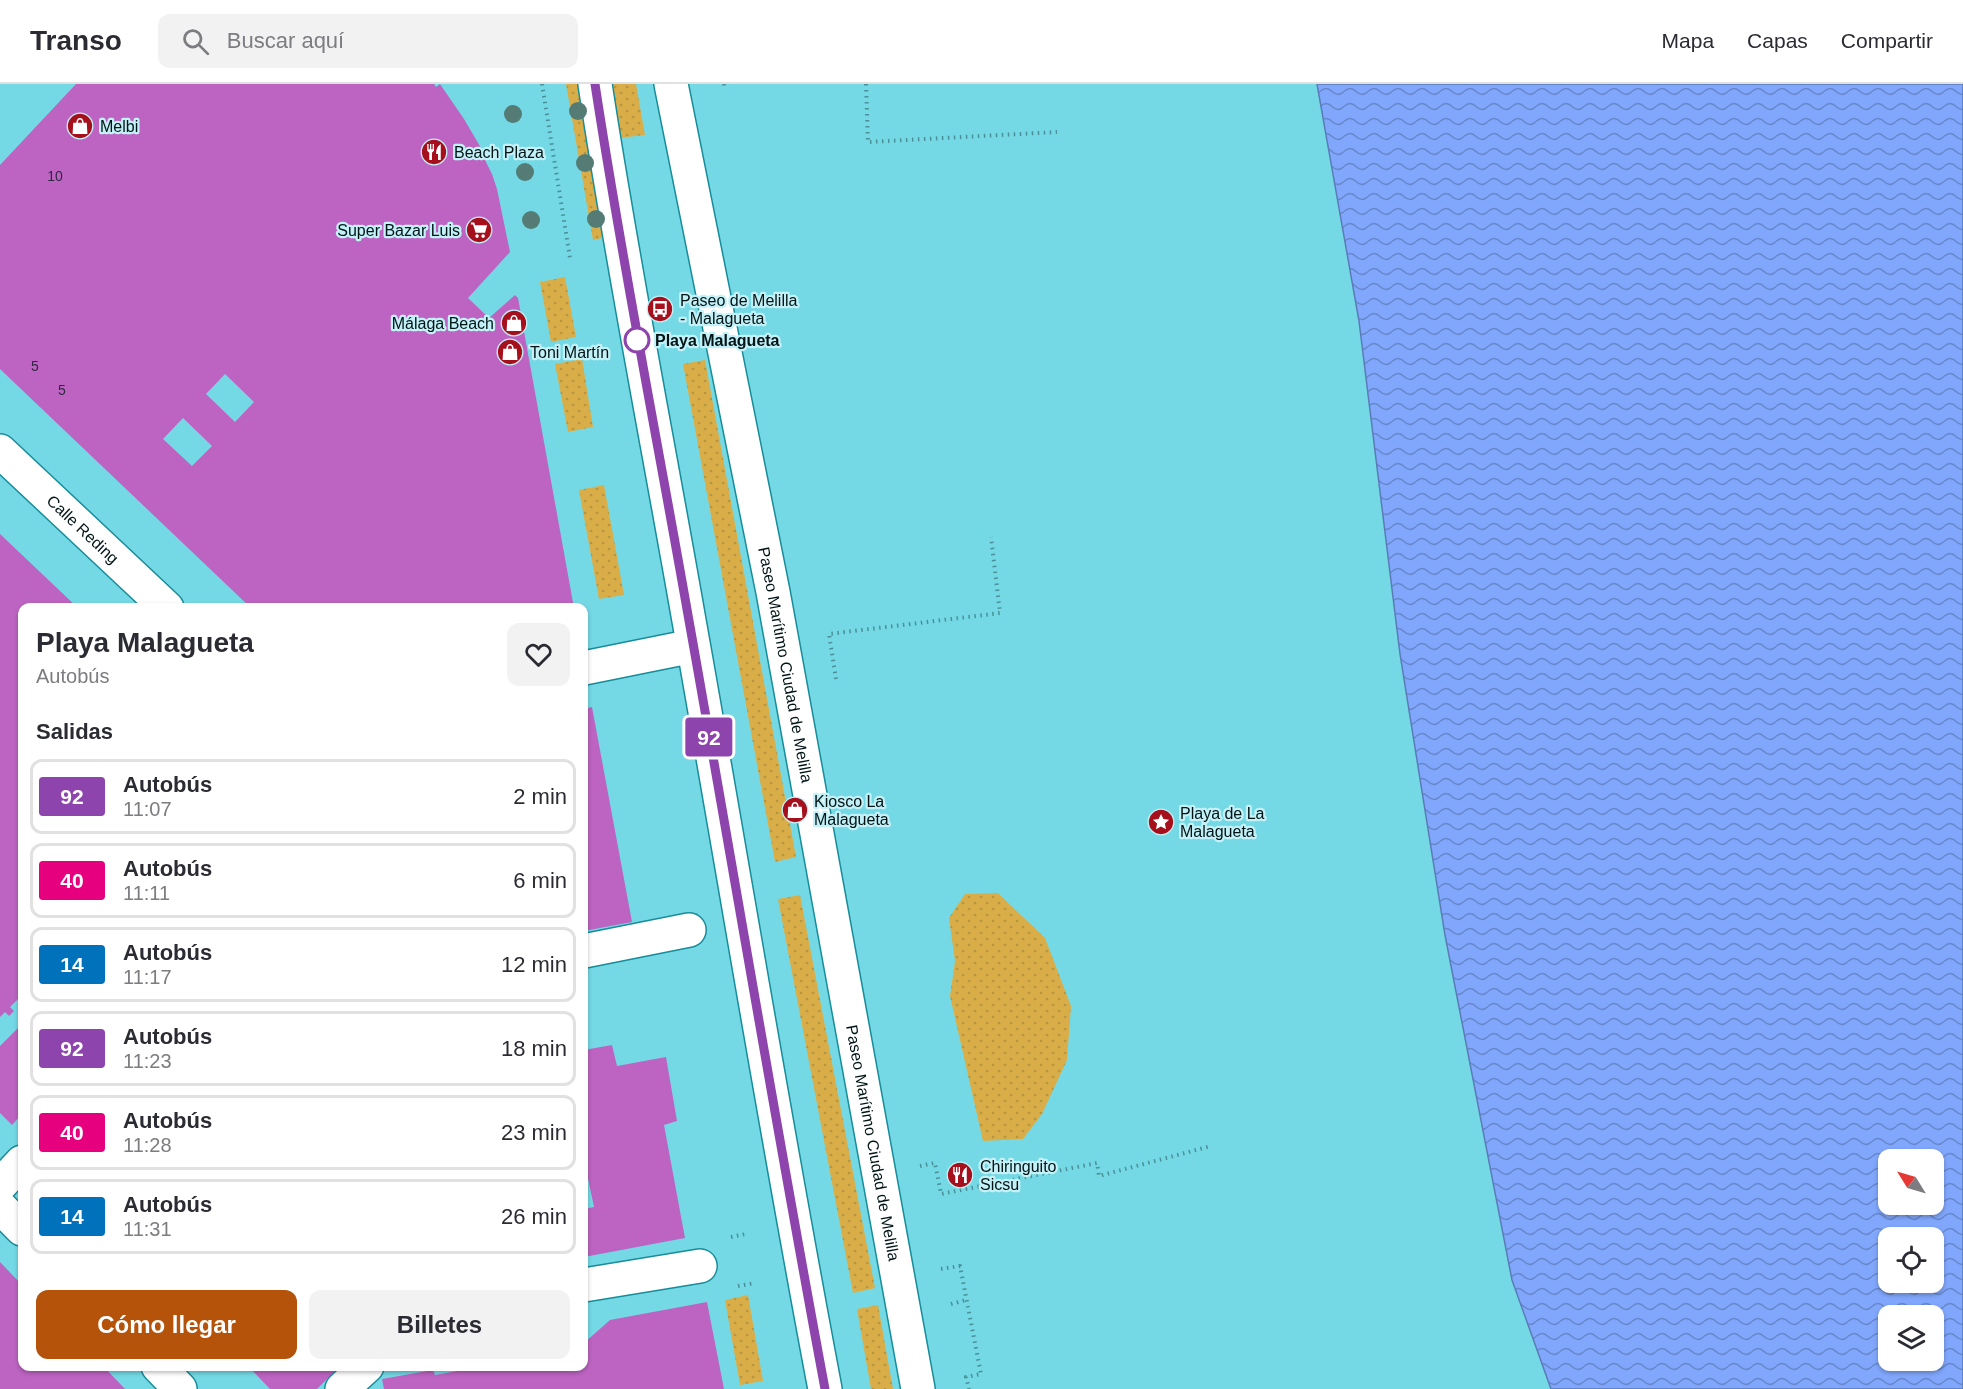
<!DOCTYPE html>
<html lang="es">
<meta charset="utf-8">
<style>
:root{--surface:#fff;--page:#f2f2f3;--text:#2b2b33;--muted:#7c7c81;--line:#e1e1e2;--accent:#b45309}
body{margin:0;font-family:Helvetica,sans-serif;background:var(--page);color:var(--text);height:100vh;display:flex;flex-direction:column;font-size:22px;white-space:nowrap}
*{box-sizing:border-box;margin:0}
p{font-size:20px;color:var(--muted)}
.icon{flex:none;width:33px;height:33px;fill:none;stroke:currentColor;stroke-width:2;stroke-linecap:round;stroke-linejoin:round}
.map{position:relative;flex:1;overflow:hidden}
.panel{position:absolute;left:18px;top:519px;width:570px;height:768px;display:flex;flex-direction:column;background:var(--surface);border-radius:12px;box-shadow:0 2px 4px #0004}
.panel>*{flex:none}
.badge{padding:0 12px;border-radius:4px;font-size:21px;line-height:39px}
.needle{width:39px;rotate:307deg}
.controls{position:absolute;left:1878px;top:1065px;display:grid;gap:12px}
.controls a{display:grid;place-items:center;width:66px;height:66px;border-radius:12px;background:var(--surface);box-shadow:0 2px 4px #0004;font-size:30px}
.map>.badge{position:absolute;translate:-50% -50%;box-shadow:0 0 0 3px #fff}
h2{padding:0 18px;font-size:22px;line-height:54px}
.round{display:grid;place-items:center;flex:none;width:63px;height:63px;border-radius:12px;background:var(--page)}
.overview{display:flex;align-items:center;justify-content:space-between;height:102px;padding:0 18px}
h1{font-size:28px;font-weight:700;line-height:45px}
.primary-button{display:flex;gap:12px;margin-top:auto;padding:12px 18px}
.primary-button a{flex:1;height:69px;border-radius:12px;background:var(--accent);color:#fff;font-size:24px;font-weight:700;line-height:69px;text-align:center}
.primary-button a+a{background:var(--page);color:var(--text)}
ul{padding:0;list-style:none}
li{display:flex;align-items:center;gap:18px;height:75px;margin:0 12px 9px;padding:0 6px;border:3px solid var(--line);border-radius:12px}
li div{flex:1}
li b{display:block;font-size:22px}
li em{font-style:normal}
li .badge{min-width:66px;font-weight:700;text-align:center}
header{display:flex;align-items:center;gap:36px;box-sizing:border-box;height:84px;padding:0 30px;background:var(--surface);border-bottom:2px solid var(--line)}
header strong{font-size:28px}
nav{display:flex;gap:33px;margin-inline-start:auto;font-size:21px}
.search{width:420px;height:54px;background:var(--page);display:flex;align-items:center;gap:15px;box-sizing:border-box;padding:0 21px;border-radius:12px;color:var(--muted);font-size:22px}
.map>svg:first-child{display:block}
.green{fill:url(#green-dots)}
.water{fill:url(#water-waves);stroke:#5a7bb7;stroke-width:1.5;fill-rule:evenodd}
.building{fill:#bd64c2;fill-rule:evenodd}
.lines{fill:none;stroke-linecap:round;stroke-linejoin:round}
.pedestrian-casing{stroke:#178d99;stroke-width:36}
.minor-casing{stroke:#178d99;stroke-width:36}
.path{stroke:#499098;stroke-width:4;stroke-dasharray:1.5 4.5;stroke-linecap:butt}
.pedestrian{stroke:#fff;stroke-width:33}
.minor{stroke:#fff;stroke-width:33}
.tree{fill:#547c75}
.line-casing{stroke:#fff;stroke-width:14}
.line{stroke:#8e44ad;stroke-width:9}
.stop-dot{fill:#fff;stroke:#8e44ad;stroke-width:3}
.labels{text-anchor:middle;stroke-width:4.5;stroke-linejoin:round;paint-order:stroke}
.number-label{font-size:14px;fill:#2f2841}
.poi-label{font-size:16px;fill:#001416;stroke:#c3f1f7;text-anchor:start}
.stop-label{font-size:16px;font-weight:bold;fill:#001416;stroke:#c3f1f7;text-anchor:start}
.street-label{font-size:16px;fill:#001416;stroke:#c3f1f7}
</style>
<header>
<strong>Transo</strong>
<div class="search"><svg class="icon" aria-label="search" viewBox="0 0 24 24"><circle cx="10" cy="10" r="6"/><path d="M15 15l6 6"/></svg>Buscar aquí</div>
<nav><a>Mapa</a><a>Capas</a><a>Compartir</a></nav>
</header>
<div class="map">
<svg width="1963" height="1305" viewBox="0 0 1963 1305">
<defs>
<pattern id="green-dots" width="8" height="8" patternUnits="userSpaceOnUse" patternTransform="scale(1.5)"><rect width="8" height="8" fill="#d9ae49"/><path d="M2 2h.1M6 6h.1" fill="none" stroke="#b8953f" stroke-width="1.8" stroke-linecap="round"/></pattern>
<pattern id="water-waves" width="16" height="10" patternUnits="userSpaceOnUse" patternTransform="scale(1.5)"><rect width="16" height="10" fill="#81a7fc"/><path d="M0 5q4-4 8 0t8 0" fill="none" stroke="#6787cb"/></pattern>
</defs>
<rect width="100%" height="100%" fill="#74d9e5"/>
<g class="green">
<path d="M566,0h12l29,153 -14,3z"/>
<path d="M613,0h23l9,51 -26,3z"/>
<path d="M565,193l11,60 -25,5 -11,-60z"/>
<path d="M582,275l11,68 -25,5 -13,-68z"/>
<path d="M705,276l91,497 -21,5 -92,-498z"/>
<path d="M604,401l20,110 -25,4 -20,-109z"/>
<path d="M998,809l47,45 26,68 -4,54 -25,54 -19,25 -40,2 -33,-145 5,-35 -6,-43 16,-24z"/>
<path d="M800,811l75,393 -22,5 -75,-394z"/>
<path d="M748,1211l15,86 -23,4 -15,-85z"/>
<path d="M878,1221l15,84h-22l-14,-80z"/>
</g>
<path class="water" d="M1317,0h646v1305h-412l-39,-109 -67,-345 -45,-281 -41,-333zM1888,1076h46v44h-46zM1888,1154h46v44h-46zM1888,1232h46v44h-46z"/>
<g class="building">
<path d="M76,0h358l2,3 4,-3 24,35 17,29h-2l13,26 5,15 13,63 -42,46 21,20 26,-23 3,3 56,310h-323l-251,-239v-204zM225,290l29,28 -19,20 -29,-28zM183,334l29,28 -20,20 -29,-27z"/>
<path d="M0,450l78,74h-56v387l-12,12 4,4 -5,5 -4,-4 -5,5z"/>
<path d="M592,623l40,215 -48,9v-222z"/>
<path d="M800,713l5,22 -15,3 -5,-22z"/>
<path d="M22,940v90l-10,11 -12,-12v-67z"/>
<path d="M612,961l5,21 49,-9 11,64 -13,4 21,113 -101,19v-48l10,-2 -8,-38h-2v-119z"/>
<path d="M0,1178l22,23v81h81l22,23h-125z"/>
<path d="M707,1218l17,87h-340l-2,-10 51,-9 2,5 50,-9h99v-23l26,-23z"/>
<path d="M248,1282h92l-23,23h-47z"/>
</g>
<g class="lines">
<g class="pedestrian-casing">
<g id="pedestrian">
<path id="s1" d="M671,0l102,508 145,797"/>
<path d="M584,867l105,-21"/>
<path d="M584,1201l116,-19"/>
<path d="M342,1305l25,-23"/>
</g>
</g>
<g class="minor-casing">
<g id="minor">
<path d="M595,0c27,178 62,354 93,531 46,258 88,517 137,774"/>
<path id="s2" d="M0,367l167,157"/>
<path d="M584,584l109,-22"/>
<path d="M0,1101l22,-23"/>
<path d="M0,1123l22,22"/>
<path d="M158,1282l22,23"/>
</g>
</g>
<g class="path">
<path d="M542,0l28,174"/>
<path d="M724,0l1,4"/>
<path d="M866,0l2,58 189,-10"/>
<path d="M836,595l-7,-45 171,-21 -9,-76"/>
<path d="M920,1082l15,-3 6,31 156,-31 2,13 112,-30"/>
<path d="M731,1153l15,-3"/>
<path d="M941,1185l19,-3 21,108 -15,3 3,12"/>
<path d="M738,1202l17,-3"/>
<path d="M951,1220l15,-4"/>
</g>
<use href="#pedestrian" class="pedestrian"/>
<use href="#minor" class="minor"/>
</g>
<g class="tree">
<circle cx="578" cy="27" r="9"/>
<circle cx="513" cy="30" r="9"/>
<circle cx="585" cy="79" r="9"/>
<circle cx="525" cy="88" r="9"/>
<circle cx="596" cy="135" r="9"/>
<circle cx="531" cy="136" r="9"/>
</g>
<g class="lines">
<g class="line-casing">
<path id="line" d="M595,0c27,178 62,354 93,531 46,258 89,517 137,774"/>
</g>
<use href="#line" class="line"/>
</g>
<defs>
<g id="shop-disc" transform="scale(1.35)"><circle r="9.5" fill="#a60f1c" stroke="#c3f1f7"/><path d="M-5-2.5h2.3a2.7 3.5 0 0 1 5.4 0H5L5.5 6h-11ZM-1.5-2.5h3a1.5 2.3 0 0 0-3 0Z" fill="#fff"/></g>
<g id="restaurant-disc" transform="scale(1.35)"><circle r="9.5" fill="#a60f1c" stroke="#c3f1f7"/><path d="M-5-6h1v4h1v-4h1v4h1v-4h1v5L-1.5 .5V6h-2V.5L-5-1ZM5-6V6H3V1.5H1.5Q1.5-4 5-6Z" fill="#fff"/></g>
<g id="supermarket-disc" transform="scale(1.35)"><circle r="9.5" fill="#a60f1c" stroke="#c3f1f7"/><path d="M-6-5.5h2.5l.6 2H6L4.5 2H-2.5L-4.4-4H-6ZM-1.5 3.2a1.3 1.3 0 1 0 .1 0ZM3 3.2a1.3 1.3 0 1 0 .1 0Z" fill="#fff"/></g>
<g id="bus-disc" transform="scale(1.35)"><circle r="9.5" fill="#a60f1c" stroke="#c3f1f7"/><path d="M-5-6H5V4H4V6H2V4H-2V6H-4V4H-5ZM-3.5-4V0h7V-4ZM-3.5 1.2v1.5H-2V1.2ZM2 1.2v1.5H3.5V1.2Z" fill="#fff"/></g>
<g id="sight-disc" transform="scale(1.35)"><circle r="9.5" fill="#a60f1c" stroke="#c3f1f7"/><path d="M0-6L1.8-2.2L6-1.7L2.9 1.2L3.7 5.4L0 3.3L-3.7 5.4L-2.9 1.2L-6-1.7L-1.8-2.2Z" fill="#fff"/></g>
</defs>
<g fill-rule="evenodd">
<use href="#shop-disc" x="80" y="42"/>
<use href="#restaurant-disc" x="434" y="68"/>
<use href="#supermarket-disc" x="479" y="146"/>
<use href="#bus-disc" x="660" y="225"/>
<use href="#shop-disc" x="514" y="239"/>
<use href="#shop-disc" x="510" y="268"/>
<use href="#shop-disc" x="795" y="726"/>
<use href="#sight-disc" x="1161" y="738"/>
<use href="#restaurant-disc" x="960" y="1091"/>
</g>
<circle class="stop-dot" cx="637" cy="256" r="12"/>
<g class="labels">
<g class="number-label">
<text x="55" y="97">10</text>
<text x="35" y="287">5</text>
<text x="62" y="311">5</text>
</g>
<g class="poi-label">
<text x="100" y="48">Melbi</text>
<text x="454" y="74">Beach Plaza</text>
<text x="460" y="152" text-anchor="end">Super Bazar Luis</text>
<text x="680" y="222">Paseo de Melilla<tspan x="680" dy="18">- Malagueta</tspan></text>
<text x="494" y="245" text-anchor="end">Málaga Beach</text>
<text x="530" y="274">Toni Martín</text>
<text x="814" y="723">Kiosco La<tspan x="814" dy="18">Malagueta</tspan></text>
<text x="1180" y="735">Playa de La<tspan x="1180" dy="18">Malagueta</tspan></text>
<text x="980" y="1088">Chiringuito<tspan x="980" dy="18">Sicsu</tspan></text>
</g>
<g class="stop-label">
<text x="655" y="262">Playa Malagueta</text>
</g>
<g class="street-label">
<text dy="6" stroke="none"><textPath href="#s2" startOffset="114">Calle Reding</textPath></text>
<text dy="6" stroke="none"><textPath href="#s1" startOffset="592">Paseo Marítimo Ciudad de Melilla</textPath></text>
<text dy="6" stroke="none"><textPath href="#s1" startOffset="1078">Paseo Marítimo Ciudad de Melilla</textPath></text>
</g>
</g>
</svg>
<div class="controls">
<a><svg class="needle" viewBox="-14 -14 28 28"><path d="M0-13l5 13h-10z" fill="#e53935"/><path d="M0 13l5-13h-10z" fill="#7c7c81"/></svg></a>
<a><svg class="icon" aria-label="locate" viewBox="0 0 24 24"><circle cx="12" cy="12" r="6"/><path d="M12 2v4M12 18v4M2 12h4M18 12h4"/></svg></a>
<a><svg class="icon" aria-label="layers" viewBox="0 0 24 24"><path d="M12 4l9 5-9 5-9-5zM3 14l9 5 9-5"/></svg></a>
</div>
<b class="badge" style="left:709px;top:653px;background:#8e44ad;color:#fff">92</b>
<section class="panel">
<div class="overview"><div><h1>Playa Malagueta</h1><p>Autobús</p></div><a class="round"><svg class="icon" aria-label="heart" viewBox="0 0 24 24"><path d="M12 20l-8-8c-3-5 5-10 8-4 3-6 11-1 8 4z"/></svg></a></div>
<h2>Salidas</h2>
<ul>
<li><span class="badge" style="background:#8e44ad;color:#fff">92</span><div><b>Autobús</b><p>11:07</p></div><em>2 min</em></li>
<li><span class="badge" style="background:#e6007e;color:#fff">40</span><div><b>Autobús</b><p>11:11</p></div><em>6 min</em></li>
<li><span class="badge" style="background:#0072bc;color:#fff">14</span><div><b>Autobús</b><p>11:17</p></div><em>12 min</em></li>
<li><span class="badge" style="background:#8e44ad;color:#fff">92</span><div><b>Autobús</b><p>11:23</p></div><em>18 min</em></li>
<li><span class="badge" style="background:#e6007e;color:#fff">40</span><div><b>Autobús</b><p>11:28</p></div><em>23 min</em></li>
<li><span class="badge" style="background:#0072bc;color:#fff">14</span><div><b>Autobús</b><p>11:31</p></div><em>26 min</em></li>
</ul>
<div class="primary-button"><a>Cómo llegar</a><a>Billetes</a></div>
</section>
</div>
